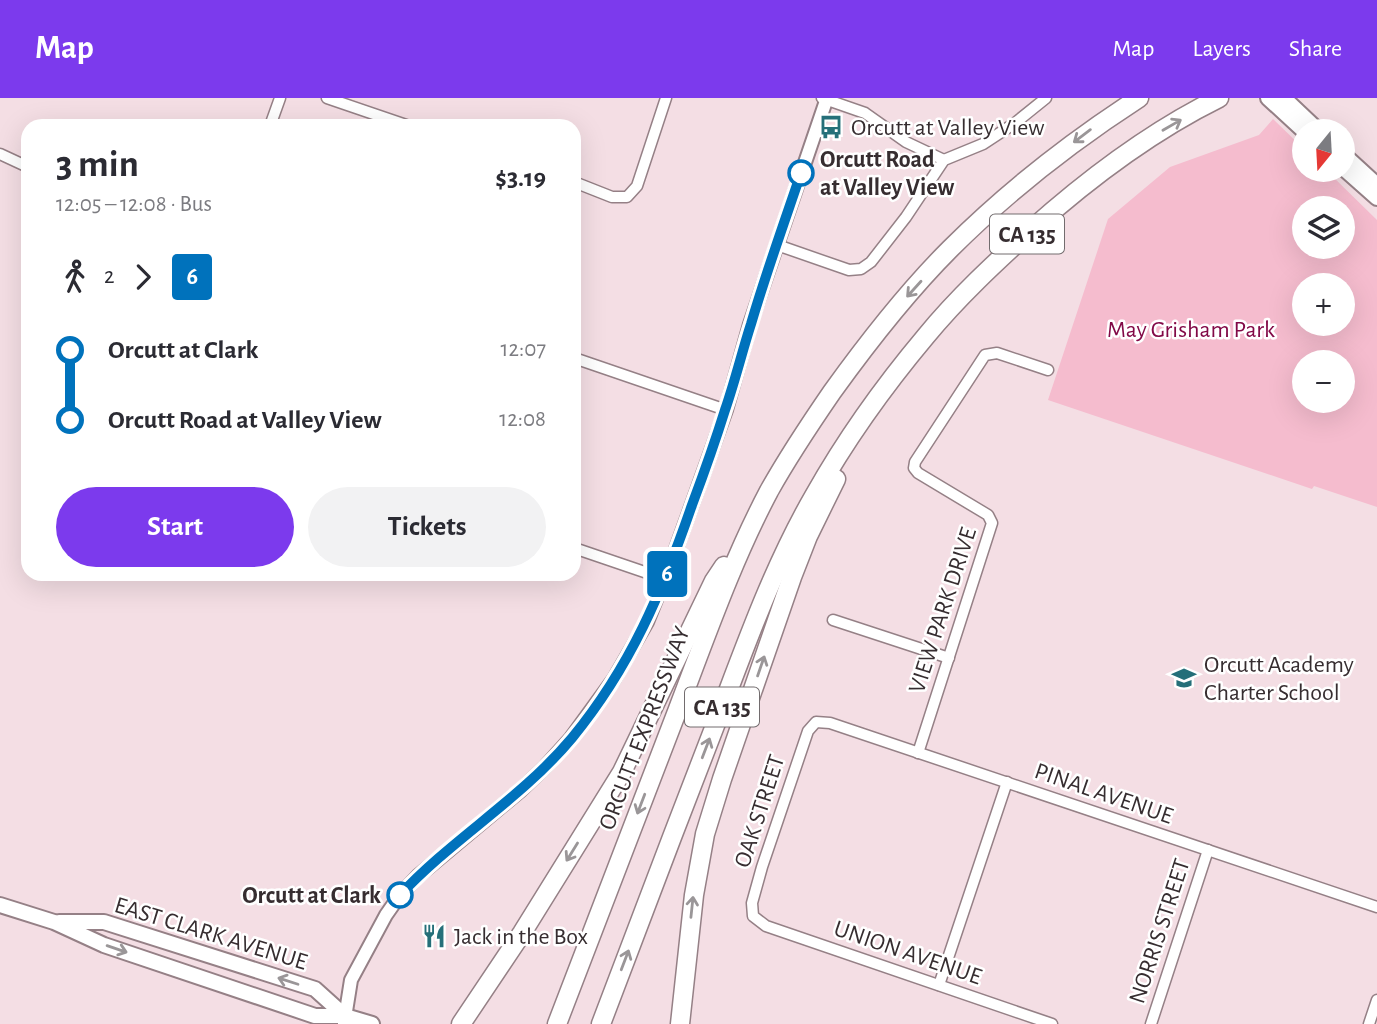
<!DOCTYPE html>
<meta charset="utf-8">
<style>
:root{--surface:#fff;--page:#f2f2f3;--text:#2b2b33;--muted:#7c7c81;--accent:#7c3aed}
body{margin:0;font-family:"Alegreya Sans",sans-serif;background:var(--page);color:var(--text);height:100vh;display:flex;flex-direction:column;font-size:26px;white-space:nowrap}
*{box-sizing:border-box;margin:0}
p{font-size:23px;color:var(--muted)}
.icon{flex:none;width:38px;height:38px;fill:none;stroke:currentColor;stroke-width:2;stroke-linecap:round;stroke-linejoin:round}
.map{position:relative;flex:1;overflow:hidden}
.side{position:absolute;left:21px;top:21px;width:560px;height:462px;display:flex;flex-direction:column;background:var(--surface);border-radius:21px;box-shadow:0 7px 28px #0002}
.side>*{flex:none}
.badge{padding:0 14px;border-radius:5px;font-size:24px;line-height:46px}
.needle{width:46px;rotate:198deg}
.fabs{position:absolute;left:1292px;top:21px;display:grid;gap:14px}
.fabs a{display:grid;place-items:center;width:63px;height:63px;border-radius:50%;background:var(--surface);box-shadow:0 7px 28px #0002;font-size:35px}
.map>.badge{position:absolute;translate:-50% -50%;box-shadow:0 0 0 4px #fff}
.legs{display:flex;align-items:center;gap:10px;height:77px;padding:0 35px;font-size:23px}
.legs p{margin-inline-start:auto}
.head{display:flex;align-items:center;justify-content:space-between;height:119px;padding:0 35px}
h1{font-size:38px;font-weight:700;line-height:52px}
.action{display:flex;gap:14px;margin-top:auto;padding:14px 35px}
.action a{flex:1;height:80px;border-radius:42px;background:var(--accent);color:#fff;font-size:28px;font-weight:700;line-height:80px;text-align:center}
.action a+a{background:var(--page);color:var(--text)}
ul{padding:0 35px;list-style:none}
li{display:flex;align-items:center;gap:24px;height:70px;font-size:26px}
li i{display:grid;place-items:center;width:10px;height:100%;margin:0 9px;background:currentColor}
li i::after{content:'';width:18px;height:18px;margin:-9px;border:5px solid;border-radius:50%;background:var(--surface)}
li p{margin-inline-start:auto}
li:first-child i{background:linear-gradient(#0000 50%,currentColor 0)}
li:last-child i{background:linear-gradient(currentColor 50%,#0000 0)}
header{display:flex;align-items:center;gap:42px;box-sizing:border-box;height:98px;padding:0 35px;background:var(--accent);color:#fff}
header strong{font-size:33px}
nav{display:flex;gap:38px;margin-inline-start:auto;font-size:24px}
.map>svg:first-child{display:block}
.green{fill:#f5bcce;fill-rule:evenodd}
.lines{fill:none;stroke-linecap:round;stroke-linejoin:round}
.minor-casing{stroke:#958086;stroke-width:13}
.tertiary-casing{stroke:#958086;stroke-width:16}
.secondary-casing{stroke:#958086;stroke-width:18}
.motorway-casing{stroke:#958086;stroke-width:21}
.minor{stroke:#fff;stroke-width:10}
.tertiary{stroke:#fff;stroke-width:12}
.secondary{stroke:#fff;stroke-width:14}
.motorway{stroke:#fff;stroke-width:18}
.oneway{stroke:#9a9698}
.line-1-casing{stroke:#fff;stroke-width:16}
.line-1{stroke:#0072bc;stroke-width:10}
.stop-1-dot{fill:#fff;stroke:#0072bc;stroke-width:3.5}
.labels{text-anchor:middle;stroke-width:5;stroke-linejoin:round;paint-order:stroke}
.shield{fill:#fff;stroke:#726c6e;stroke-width:2}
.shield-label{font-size:23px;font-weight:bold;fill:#362d30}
.poi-label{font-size:24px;fill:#362d30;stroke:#fff;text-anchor:start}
.stop-label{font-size:24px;font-weight:bold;fill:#362d30;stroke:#fff;text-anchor:start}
.park-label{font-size:24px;fill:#820947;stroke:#fff}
.street-label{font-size:24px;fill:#362d30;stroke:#fff}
</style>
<header>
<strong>Map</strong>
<nav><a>Map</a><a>Layers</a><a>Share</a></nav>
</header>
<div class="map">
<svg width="1377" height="926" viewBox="0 0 1377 926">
<rect width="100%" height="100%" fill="#f4dee4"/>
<path class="green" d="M1273,21l31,30v21h22l51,50v287l-63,-21 -2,3 -264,-89 60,-181 62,-52 89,-32zM1304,110h38v39h-38zM1342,187v39h-38v-39zM1304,264h38v39h-38z"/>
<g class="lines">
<g class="minor-casing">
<g id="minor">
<path d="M327,0l82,28"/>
<path d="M822,0l43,15 41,29 38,18"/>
<path d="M270,28l10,-28"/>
<path d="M0,56l28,13"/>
<path d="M574,84l38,15h15l10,-11 29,-88"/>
<path d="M777,147l72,25 12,-1 10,-7 35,-45 38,-57 39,-16 32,-21 31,-25"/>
<path d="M574,260l152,52"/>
<path d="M574,450l91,31"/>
<path d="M833,522l116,38"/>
<path d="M918,655l74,-230 -4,-8 -70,-42 -4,-5 1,-6 70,-107 12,-2 51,17"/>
<path d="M939,887l68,-203"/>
<path d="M1052,926l-286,-98 -13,-10 -1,-13 10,-36 46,-136 8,-9 14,1 547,184"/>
<path d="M1151,926l57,-174"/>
<path d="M1369,926l8,-24"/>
</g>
</g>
<g class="tertiary-casing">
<path id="tertiary" d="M344,926l7,-44 35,-65 14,-20 18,-19 103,-86 23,-22 27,-30 43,-59 33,-57 25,-62 54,-150 24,-86 77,-226"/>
</g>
<g class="secondary-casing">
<g id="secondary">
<path d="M1268,0l36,33"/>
<path d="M1284,0l35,33"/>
<path d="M1342,55l35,32"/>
<path d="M1342,69l35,31"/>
<path d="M0,807l54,17 50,23 211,71h30l27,8"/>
<path d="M59,824h45l211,67 30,27"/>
</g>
</g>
<g class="motorway-casing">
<g id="motorway">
<path d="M461,926l61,-91 100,-161 92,-191 10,-15"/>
<path d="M557,926c40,-105 80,-210 121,-315 28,-73 54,-148 91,-218 19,-34 41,-67 63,-99 36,-50 75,-100 118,-143 57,-57 121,-107 189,-151"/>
<path d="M601,926c38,-100 76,-201 115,-301 29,-76 57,-156 98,-227 32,-57 70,-110 112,-160 32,-39 69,-73 105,-106 57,-51 119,-98 188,-132"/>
<path d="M680,926l14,-129 11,-61 17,-55 70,-202 16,-41 28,-57"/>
</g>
</g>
<use href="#minor" class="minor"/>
<use href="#tertiary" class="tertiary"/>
<use href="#secondary" class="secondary"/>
<use href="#motorway" class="motorway"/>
</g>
<defs><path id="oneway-shaft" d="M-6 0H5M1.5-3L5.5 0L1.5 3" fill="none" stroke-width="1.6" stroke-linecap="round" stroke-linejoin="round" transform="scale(1.75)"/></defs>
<g class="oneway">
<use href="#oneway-shaft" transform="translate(1172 27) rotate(-30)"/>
<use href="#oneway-shaft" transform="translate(1082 38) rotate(143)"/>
<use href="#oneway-shaft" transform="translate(914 191) rotate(132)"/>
<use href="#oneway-shaft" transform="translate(761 568) rotate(-71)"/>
<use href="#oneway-shaft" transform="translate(706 650) rotate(-69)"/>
<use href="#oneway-shaft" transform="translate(641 706) rotate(111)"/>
<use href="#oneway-shaft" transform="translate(572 754) rotate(122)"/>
<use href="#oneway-shaft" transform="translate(692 809) rotate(-84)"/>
<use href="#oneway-shaft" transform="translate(117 851) rotate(19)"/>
<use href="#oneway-shaft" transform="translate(625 862) rotate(-69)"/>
<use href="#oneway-shaft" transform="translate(288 883) rotate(-162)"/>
</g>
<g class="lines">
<g class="line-1-casing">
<path id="line-1" d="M400,797c53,-57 121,-96 172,-157 59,-72 90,-146 120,-233 12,-32 23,-63 33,-95 10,-29 17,-58 26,-86 15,-51 33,-101 50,-151"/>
</g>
<use href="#line-1" class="line-1"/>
</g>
<defs>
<g id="bus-bare" transform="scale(1.89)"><path d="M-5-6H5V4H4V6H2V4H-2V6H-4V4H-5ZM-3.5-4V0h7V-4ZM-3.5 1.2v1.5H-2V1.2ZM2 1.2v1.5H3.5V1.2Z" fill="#256f79" stroke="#fff" stroke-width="2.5" paint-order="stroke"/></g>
<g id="school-bare" transform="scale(1.89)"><path d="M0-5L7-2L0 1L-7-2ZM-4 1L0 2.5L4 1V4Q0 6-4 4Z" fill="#256f79" stroke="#fff" stroke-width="2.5" paint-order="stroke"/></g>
<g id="restaurant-bare" transform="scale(1.89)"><path d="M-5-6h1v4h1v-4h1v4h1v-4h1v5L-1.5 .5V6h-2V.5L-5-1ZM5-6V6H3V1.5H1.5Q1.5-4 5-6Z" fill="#256f79" stroke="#fff" stroke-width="2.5" paint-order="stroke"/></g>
</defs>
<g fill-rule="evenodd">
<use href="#bus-bare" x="831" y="29"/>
<use href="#school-bare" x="1184" y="580"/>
<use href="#restaurant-bare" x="434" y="838"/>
</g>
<g class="stop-1-dot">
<circle cx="801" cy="75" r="12"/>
<circle cx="400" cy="797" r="12"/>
</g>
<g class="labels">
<g class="shield">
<rect x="990" y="116.5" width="74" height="39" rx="5"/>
<rect x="685" y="589.5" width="74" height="39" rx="5"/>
</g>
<g class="shield-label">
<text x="1027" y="144">CA 135</text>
<text x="722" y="617">CA 135</text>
</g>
<g class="poi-label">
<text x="851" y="37">Orcutt at Valley View</text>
<text x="1204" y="574">Orcutt Academy<tspan x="1204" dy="28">Charter School</tspan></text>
<text x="454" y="846">Jack in the Box</text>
</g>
<g class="stop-label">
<text x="820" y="69">Orcutt Road<tspan x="820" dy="28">at Valley View</tspan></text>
<text x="381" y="805" text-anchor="end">Orcutt at Clark</text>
</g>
<g class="park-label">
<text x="1191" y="239">May Grisham Park</text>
</g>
<g class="street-label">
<text transform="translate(942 512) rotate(-72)" y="8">VIEW PARK DRIVE</text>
<text transform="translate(644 630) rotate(-69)" y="8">ORCUTT EXPRESSWAY</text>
<text transform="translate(1104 695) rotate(19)" y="8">PINAL AVENUE</text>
<text transform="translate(759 713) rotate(-72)" y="8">OAK STREET</text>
<text transform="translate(1159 833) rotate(-72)" y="8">NORRIS STREET</text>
<text transform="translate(211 835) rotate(17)" y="8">EAST CLARK AVENUE</text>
<text transform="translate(908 854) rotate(19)" y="8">UNION AVENUE</text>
</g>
</g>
</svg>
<div class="fabs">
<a><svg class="needle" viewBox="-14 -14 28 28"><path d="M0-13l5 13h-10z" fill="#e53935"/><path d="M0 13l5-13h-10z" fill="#7c7c81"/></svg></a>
<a><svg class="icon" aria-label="layers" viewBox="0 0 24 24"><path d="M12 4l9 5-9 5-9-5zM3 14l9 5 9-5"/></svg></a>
<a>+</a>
<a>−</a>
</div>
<b class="badge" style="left:667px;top:476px;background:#0072bc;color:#fff">6</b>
<section class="side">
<div class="head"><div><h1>3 min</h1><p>12:05 – 12:08 · Bus</p></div><b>$3.19</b></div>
<div class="legs"><svg class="icon" aria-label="walk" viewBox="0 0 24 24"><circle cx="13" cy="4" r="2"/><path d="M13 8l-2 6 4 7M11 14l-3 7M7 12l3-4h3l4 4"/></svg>2<svg class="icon" aria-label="forward" viewBox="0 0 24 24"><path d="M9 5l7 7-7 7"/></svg><b class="badge" style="background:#0072bc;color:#fff">6</b></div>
<ul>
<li><i style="color:#0072bc"></i><b>Orcutt at Clark</b><p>12:07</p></li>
<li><i style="color:#0072bc"></i><b>Orcutt Road at Valley View</b><p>12:08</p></li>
</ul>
<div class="action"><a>Start</a><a>Tickets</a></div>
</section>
</div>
